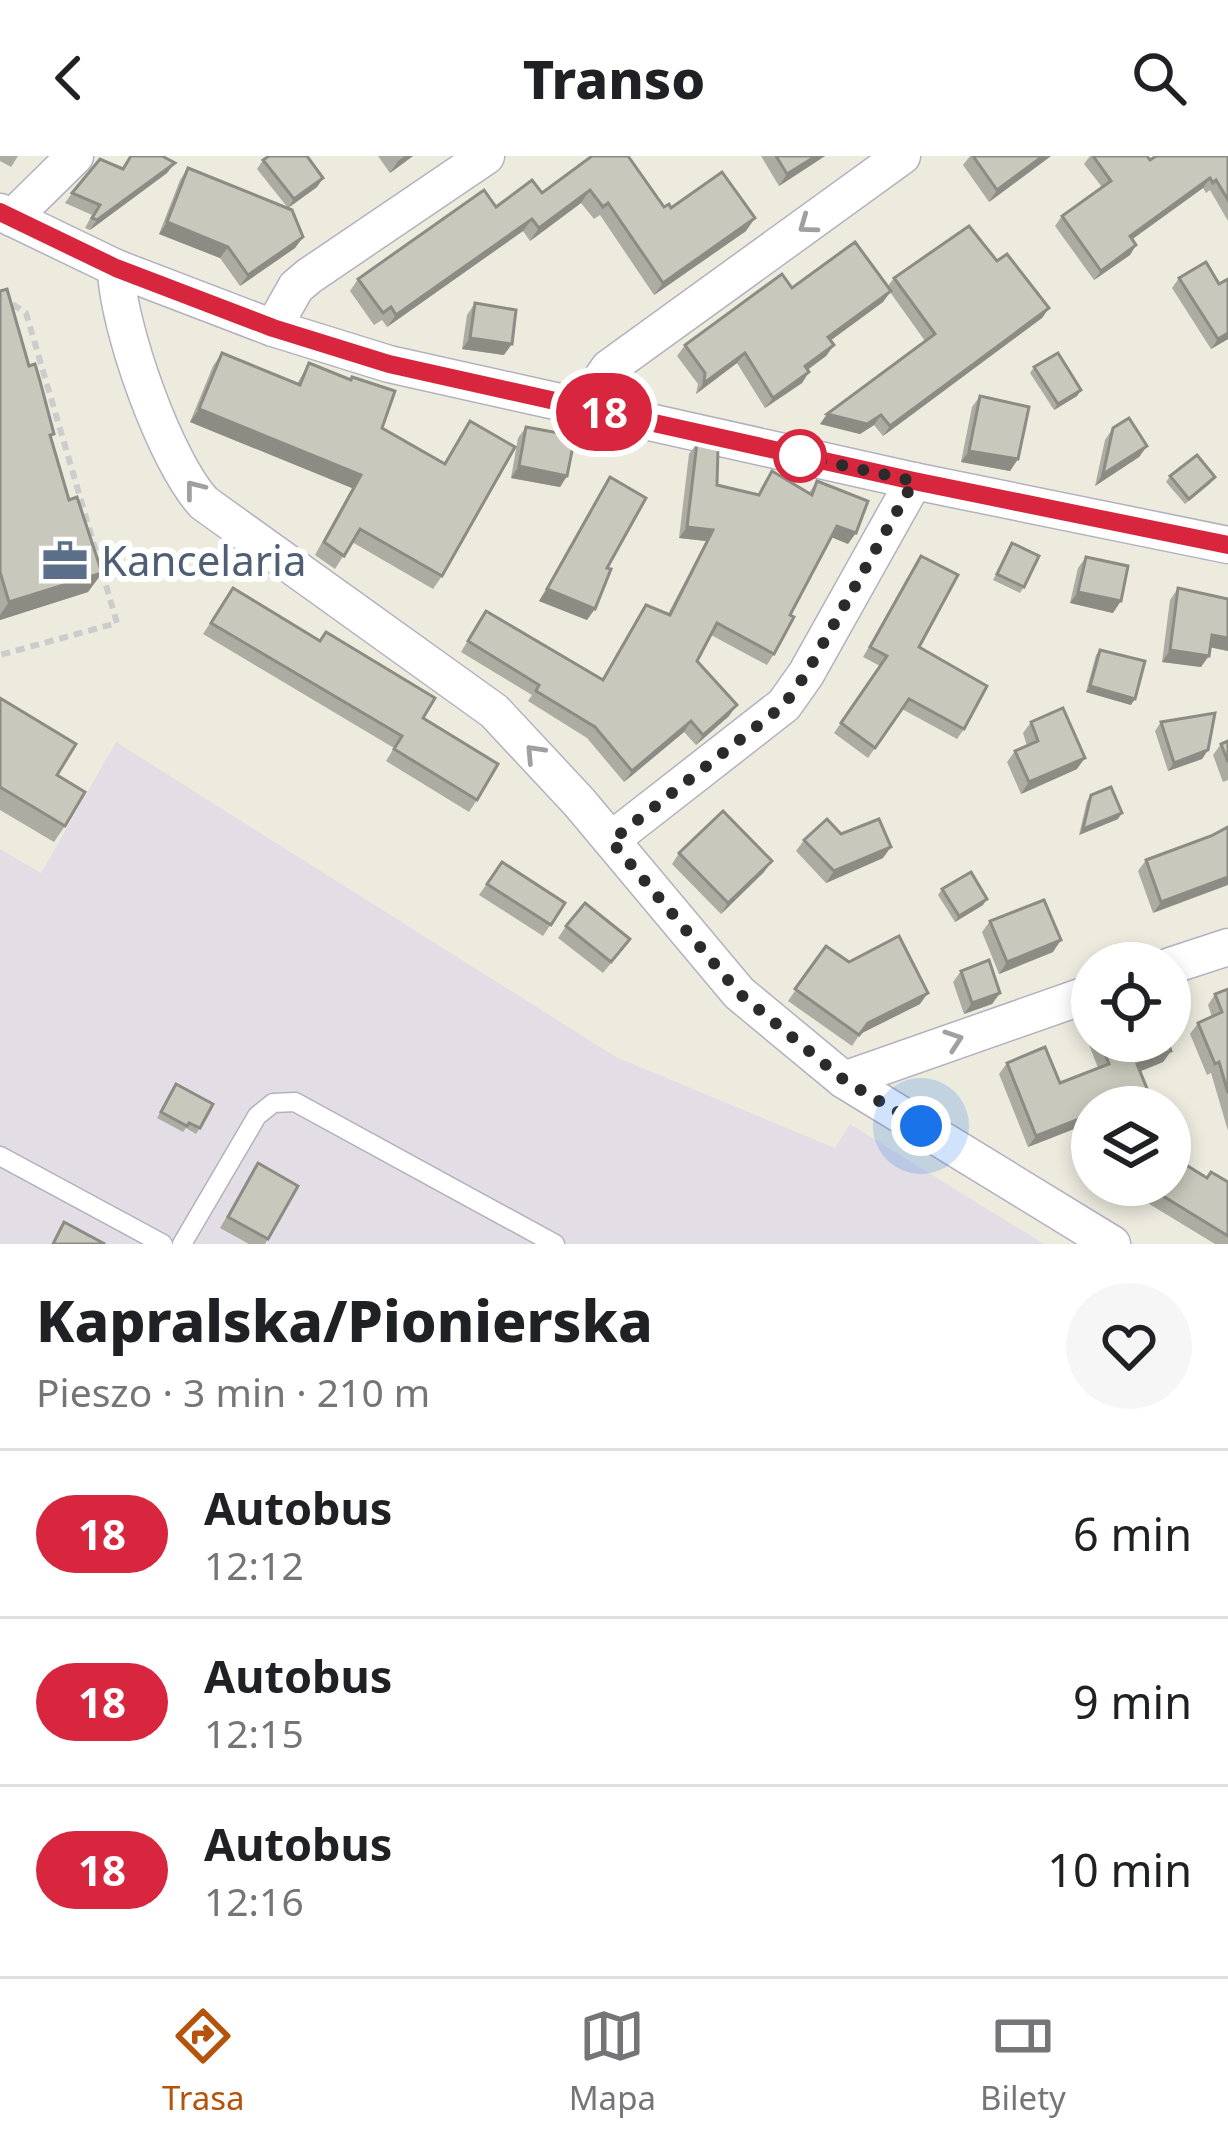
<!DOCTYPE html>
<html lang="pl">
<meta charset="utf-8">
<style>
:root{--surface:#fff;--page:#f6f6f6;--text:#202124;--muted:#757577;--line:#e0e0e0;--accent:#b45309}
body{margin:0;font-family:"Noto Sans",sans-serif;background:var(--page);color:var(--text);height:100vh;display:flex;flex-direction:column;font-size:45px;white-space:nowrap}
*{box-sizing:border-box;margin:0}
p{font-size:39px;color:var(--muted)}
.icon{flex:none;width:66px;height:66px;fill:none;stroke:currentColor;stroke-width:2;stroke-linecap:round;stroke-linejoin:round}
.map{position:relative;height:1088px;overflow:hidden}
.side{display:flex;flex-direction:column;background:var(--surface);flex:1}
.side>*{flex:none}
.badge{padding:0 24px;border-radius:39px;font-size:42px;line-height:78px}
.fabs{position:absolute;left:1071px;top:786px;display:grid;gap:24px}
.fabs a{display:grid;place-items:center;width:120px;height:120px;border-radius:50%;background:var(--surface);box-shadow:0 6px 18px #0003;font-size:60px}
.you{position:absolute;width:60px;height:60px;margin:-30px;border:9px solid #fff;border-radius:50%;background:#1a73e8;box-shadow:0 0 0 18px #1a73e833}
.map>.badge{position:absolute;translate:-50% -50%;box-shadow:0 0 0 6px #fff}
.round{display:grid;place-items:center;flex:none;width:126px;height:126px;border-radius:63px;background:var(--page)}
.head{display:flex;align-items:center;justify-content:space-between;height:204px;padding:0 36px}
h1{font-size:57px;font-weight:800;line-height:90px}
ul{padding:0;list-style:none}
li{display:flex;align-items:center;gap:36px;height:168px;padding:0 36px;border-top:3px solid var(--line)}
li div{flex:1}
li b{display:block;font-size:45px}
li em{font-style:normal}
li .badge{min-width:132px;font-weight:700;text-align:center}
header{display:flex;justify-content:space-between;align-items:center;height:156px;padding:0 36px;background:var(--surface);font-size:54px;font-weight:800}
.menu{display:flex;justify-content:space-around;align-items:center;height:168px;border-top:3px solid var(--line);background:var(--surface);font-size:33px;color:var(--muted)}
.menu a{display:grid;justify-items:center;gap:6px}
.menu .active{color:var(--accent)}
.map>svg:first-child{display:block}
.industrial{fill:#e3dee6}
.lines{fill:none;stroke-linecap:round;stroke-linejoin:round}
.service-casing{stroke:#b3b1bf;stroke-width:21}
.minor-casing{stroke:#b3b1bf;stroke-width:39}
.path{stroke:#ccc;stroke-width:6;stroke-dasharray:9 6;stroke-linecap:butt}
.service{stroke:#fff;stroke-width:18}
.minor{stroke:#fff;stroke-width:36}
.wall{fill:#adaca2}
.shaded-wall{fill:#8d8c84}
.building{fill:#c9c8bc;stroke:#8d8c84;stroke-width:3}
.oneway{stroke:#a0a0a0}
.line-casing{stroke:#fff;stroke-width:27}
.line{stroke:#d7263d;stroke-width:18}
.walk{stroke:#2b2b2b;stroke-width:12;stroke-dasharray:0 21.6}
.stop-dot{fill:#fff;stroke:#d7263d;stroke-width:6}
.labels{text-anchor:middle;stroke-width:12;stroke-linejoin:round;paint-order:stroke}
.service-label{font-size:42px;fill:#4e5e75;stroke:#fff;text-anchor:start}
</style>
<header><svg class="icon" aria-label="back" viewBox="0 0 24 24"><path d="M15 5l-7 7 7 7"/></svg>Transo<svg class="icon" aria-label="search" viewBox="0 0 24 24"><circle cx="10" cy="10" r="6"/><path d="M15 15l6 6"/></svg></header>
<div class="map">
<svg width="1228" height="1088" viewBox="0 0 1228 1088">
<rect width="100%" height="100%" fill="#edebde"/>
<path class="industrial" d="M116,586l500,315 219,91 15,-24 194,120h-1044v-395l41,24z"/>
<g class="lines">
<g class="service-casing">
<g id="service">
<path d="M0,1000l163,88"/>
<path d="M182,1088l75,-128 16,-13 22,-1 260,142"/>
</g>
</g>
<g class="minor-casing">
<g id="minor">
<path d="M0,56l116,56 157,60 116,36 525,117 314,64"/>
<path d="M12,62l63,-62"/>
<path d="M116,112c1,57 49,193 88,235l290,208 85,91 160,191 105,87 268,164"/>
<path d="M273,172l23,-41 13,-11 177,-120"/>
<path d="M590,253l3,-18 16,-23 293,-212"/>
<path d="M611,684l173,-135 22,-31 108,-193"/>
<path d="M1170,810l58,-19"/>
<path d="M844,924l248,-87"/>
</g>
</g>
<path class="path" d="M0,140l26,17 91,310 -117,32"/>
<use href="#service" class="service"/>
<use href="#minor" class="minor"/>
</g>
<g class="wall">
<path d="M0,0h18l-7,11 -11,-6z"/>
<path d="M378,0h35l-23,17z"/>
<path d="M592,0l72,51 82,24 -92,64 -54,-80 -6,4 -13,-16 -51,38 -7,-10 -136,96 -5,-7 -8,5 -24,-34 8,-12 138,-72 46,-14z"/>
<path d="M761,0h64l-46,30z"/>
<path d="M970,0h81l-62,46 -26,-37z"/>
<path d="M1090,0h57l3,4 78,-4v65l-18,-31 -4,3 -3,-5 -71,51 4,6 -6,10 -36,25 -39,-54 7,-10 40,-29 -18,-23z"/>
<path d="M263,4l60,18 -6,9 -29,21 15,29 -8,11 -55,38 -20,-28 -61,-24 21,-54 8,-12 100,40 -31,-39z"/>
<path d="M122,13l45,4 -77,57 -5,-2 7,-13 -27,-12 7,-10z"/>
<path d="M997,105l52,47 -7,10 -159,118 -9,-11 -14,9 -40,-10 105,-83 -35,-49 -7,10 -53,39 4,4 -8,11 -18,13 1,3 -7,11 -37,25 -28,-45 -41,31 2,-10 -21,-28 8,-11 107,-57 95,-1 7,-9z"/>
<path d="M1179,122l40,6 9,-5v60l-17,10 -39,-61z"/>
<path d="M0,135l54,143 -3,4 18,62 33,73 -14,19 -88,28z"/>
<path d="M475,147l29,52 -42,-6 5,-34z"/>
<path d="M222,197l75,31 12,-21 73,65 62,36 26,-43 -28,155 -9,13 -81,-47 -17,27 -20,-14 37,-67 -162,-66 23,-56z"/>
<path d="M1034,211l47,23 -4,6 -23,14 -24,-37z"/>
<path d="M980,240l38,63 -8,12 -49,-9 11,-55z"/>
<path d="M526,271l41,49 -7,11 -49,-9 7,-40z"/>
<path d="M1113,272l34,18 -8,11 -44,29 10,-46z"/>
<path d="M697,287l20,42 41,10 14,-24 37,22 8,-12 31,63 -17,-7 -41,78 -16,39 -7,11 -56,-30 -14,26 32,55 -33,29 -12,-13 -60,50 -37,-44 -59,-37 4,-6 -71,-43 18,-30 123,58 44,-75 22,9 38,-73 -27,-3 10,-84z"/>
<path d="M1170,320l41,7 -26,21 -19,-22z"/>
<path d="M610,321l-3,91 -20,52 -48,-19z"/>
<path d="M1012,387l12,44 -4,6 -27,-13z"/>
<path d="M921,400l-2,91 45,82 -7,10 -55,-30 -34,49 -34,-25 46,-67 -17,-9z"/>
<path d="M1086,401l27,56 -43,-10 8,-35z"/>
<path d="M233,432l190,130 54,82 -8,12 -83,-51 8,-13 -191,-114z"/>
<path d="M1178,432l50,63 -18,-4 -9,20 -39,-5 8,-62z"/>
<path d="M1100,494l31,55 -45,-13 10,-37z"/>
<path d="M0,542l57,77 8,51 -11,16 -54,-32z"/>
<path d="M1031,566l46,47 -56,25 -14,-32 8,-11 12,-5 -4,-13z"/>
<path d="M1161,566l47,28 -6,9 -34,12 -13,-40z"/>
<path d="M1228,585v39l-5,2 -10,-27 8,-11z"/>
<path d="M1091,639l27,24 -39,16 8,-34z"/>
<path d="M841,678l42,24 -57,25 -30,-32 8,-11z"/>
<path d="M1211,680l-58,77 -15,-42 8,-11z"/>
<path d="M679,697l85,19 -43,42 -49,-50z"/>
<path d="M502,706l63,41 -22,33 -64,-41z"/>
<path d="M942,733l41,16 -28,17 -17,-27z"/>
<path d="M990,765l63,31 -54,22 -17,-42z"/>
<path d="M566,770l64,13 -27,34 -45,-35z"/>
<path d="M826,790l23,16 71,42 -60,30 -8,12 -64,-45z"/>
<path d="M961,815l39,22 -8,11 -28,10 -11,-32z"/>
<path d="M1228,833v142l-17,-58 -4,2 -17,-41 8,-11 14,-6 -4,-12 7,-11z"/>
<path d="M1092,880v5h75l4,10 -8,11 -23,9v32l-48,4v15l-64,25 -29,-73 8,-11 53,20 38,-15 -10,-26z"/>
<path d="M172,934l28,38 -4,6 -10,-6 -3,4 -26,-14z"/>
<path d="M258,1007l40,23 -33,58h-16l-29,-16z"/>
<path d="M1207,1022l21,4v62h-13l-97,-59h52z"/>
</g>
<g class="shaded-wall">
<path d="M405,0h8l-23,17 8,-12z"/>
<path d="M816,0h9l-46,30 8,-12z"/>
<path d="M1043,0h8l-62,46 8,-12z"/>
<path d="M175,7l-8,10 -77,57 7,-10z"/>
<path d="M323,22l-6,9 -29,21 6,-9z"/>
<path d="M1210,22l-7,10 -80,58 7,-10z"/>
<path d="M590,34l-9,13 -51,38 9,-13z"/>
<path d="M755,62l-9,13 -92,64 9,-12z"/>
<path d="M532,63l-9,12 -136,96 9,-12z"/>
<path d="M167,66l61,25 -8,11 -61,-24z"/>
<path d="M303,81l-8,11 -55,38 8,-11z"/>
<path d="M1136,89l-6,10 -36,25 7,-9z"/>
<path d="M891,135l-8,11 -63,46 8,-11z"/>
<path d="M1049,152l-7,10 -159,118 7,-10z"/>
<path d="M1228,177v6l-17,10 7,-10z"/>
<path d="M470,182l42,6 -8,11 -42,-6z"/>
<path d="M834,189l-8,11 -28,21 7,-11z"/>
<path d="M745,197l-8,10 -41,31 8,-11z"/>
<path d="M809,216l-7,11 -37,25 8,-10z"/>
<path d="M1081,234l-4,6 -23,14 4,-6z"/>
<path d="M199,253l162,66 -9,13 -162,-66z"/>
<path d="M827,258l54,1 -7,10 -14,9 -40,-10z"/>
<path d="M1147,290l-8,11 -44,29 8,-12z"/>
<path d="M969,295l49,8 -8,12 -49,-9z"/>
<path d="M519,310l48,10 -7,11 -49,-9z"/>
<path d="M837,370l19,7 -8,11 -19,-8z"/>
<path d="M687,371l26,3 -7,11 -27,-3z"/>
<path d="M102,417l-14,19 -88,28v-5l9,-13z"/>
<path d="M547,433l48,20 -8,11 -48,-19z"/>
<path d="M1078,436l43,9 -8,12 -43,-10z"/>
<path d="M1212,479l16,3v13l-24,-5z"/>
<path d="M1170,494l39,6 -8,11 -39,-5z"/>
<path d="M1090,530l45,13 -4,6 -45,-13z"/>
<path d="M737,549l-8,11 -33,29 7,-10z"/>
<path d="M691,565l-7,11 -60,50 8,-11z"/>
<path d="M1208,594l-6,9 -34,12 6,-8z"/>
<path d="M1085,602l-8,11 -56,25 8,-12z"/>
<path d="M1122,657l-4,6 -39,16 4,-6z"/>
<path d="M891,691l-8,11 -57,25 8,-12z"/>
<path d="M772,705l-8,11 -43,42 7,-11z"/>
<path d="M1228,721v8l-75,28 8,-11z"/>
<path d="M987,743l-4,6 -28,17 4,-6z"/>
<path d="M1061,784l-8,12 -54,22 8,-12z"/>
<path d="M928,837l-8,11 -60,30 8,-11z"/>
<path d="M1000,837l-8,11 -28,10 8,-11z"/>
<path d="M1171,895l-8,11 -34,14 8,-12z"/>
<path d="M1148,935l-8,12 -10,4h-21z"/>
<path d="M1092,958v8l-64,25 8,-11z"/>
</g>
<g class="building">
<path d="M131,0h31l13,7 -78,57 -5,-2 8,-13 -28,-12 28,-34 23,10z"/>
<path d="M269,0h38l16,22 -29,21 -31,-39z"/>
<path d="M592,0h36l36,51 5,-3 2,4 51,-36 33,46 -92,65 -55,-80 -5,4 -13,-17 -51,38 -7,-9 -136,96 -5,-8 -8,6 -25,-34 126,-89 12,17 36,-27 10,13z"/>
<path d="M776,0h40l-29,18z"/>
<path d="M973,0h70l-46,34z"/>
<path d="M1093,0h54l3,4 6,-4h72v44l-12,-20 -3,3 -3,-5 -80,58 6,9 -35,26 -39,-55 49,-35z"/>
<path d="M188,12l104,42 11,27 -55,38 -20,-28 -61,-25z"/>
<path d="M969,70l28,35 10,-7 42,54 -159,118 -9,-11 -14,9 -40,-10 108,-80 -41,-56z"/>
<path d="M855,86l36,49 -63,46 6,8 -29,21 4,6 -36,26 -28,-45 -41,30 1,-10 -20,-28 97,-71 10,14z"/>
<path d="M1206,106l13,22 9,-5v54l-10,6 -39,-61z"/>
<path d="M7,133l22,77 6,-2 5,17 14,53 -4,1 19,65 8,-3 25,76 -93,29 -9,-30v-281z"/>
<path d="M475,147l41,7 -4,34 -42,-6z"/>
<path d="M222,197l78,32 9,-22 42,17 1,-3 43,14 -13,37 63,36 25,-43 45,26 -73,129 -82,-47 -16,27 -20,-14 37,-67 -162,-66z"/>
<path d="M1058,197l23,37 -23,14 -24,-37z"/>
<path d="M980,240l49,11 -11,52 -49,-8z"/>
<path d="M1129,262l18,28 -44,28 10,-46z"/>
<path d="M526,271l49,9 -8,40 -48,-10z"/>
<path d="M697,287l21,5 -1,37 42,10 13,-24 40,24 5,-14 51,20 -12,32 -19,-7 -47,89 4,2 -20,37 -57,-31 -20,38 40,44 -34,30 -12,-14 -59,50 -37,-44 -59,-36 3,-6 -71,-44 18,-30 117,69 43,-75 24,10 43,-85 -26,-3z"/>
<path d="M1197,299l18,22 -26,22 -19,-23z"/>
<path d="M610,321l36,21 -39,70 4,1 -16,40 -48,-20z"/>
<path d="M1012,387l27,13 -15,31 -27,-13z"/>
<path d="M921,400l37,19 -39,72 68,39 -23,43 -55,-30 -34,49 -34,-25 46,-67 -17,-9z"/>
<path d="M1086,401l42,9 -7,35 -43,-9z"/>
<path d="M233,432l87,53 6,-9 109,66 -12,20 75,46 -21,36 -83,-51 8,-13 -191,-113z"/>
<path d="M1178,432l50,11v39l-16,-3 -3,21 -39,-6z"/>
<path d="M1100,494l45,11 -10,38 -45,-13z"/>
<path d="M0,542l76,46 -19,31 28,17 -20,34 -65,-39z"/>
<path d="M1063,552l22,50 -56,24 -14,-31 23,-10 -7,-19z"/>
<path d="M1215,557l-7,37 -34,13 -13,-41z"/>
<path d="M1228,585v21l-7,-18z"/>
<path d="M1111,631l11,26 -39,16 8,-34z"/>
<path d="M723,655l49,50 -44,42 -49,-50z"/>
<path d="M827,663l14,15 38,-15 12,28 -57,24 -30,-31z"/>
<path d="M1228,671v50l-67,25 -15,-42 65,-24z"/>
<path d="M502,706l63,41 -14,22 -64,-41z"/>
<path d="M971,716l16,27 -28,17 -17,-27z"/>
<path d="M1044,744l17,40 -54,22 -17,-41z"/>
<path d="M585,747l45,36 -19,23 -45,-36z"/>
<path d="M899,780l29,57 -60,30 -9,12 -64,-46 31,-43 23,16z"/>
<path d="M989,804l11,33 -28,10 -11,-32z"/>
<path d="M1228,833v104l-9,-31 -4,2 -17,-41 24,-11 -7,-18z"/>
<path d="M1100,885h67l4,10 -34,13 11,27 -39,16h-17v7l-56,22 -29,-73 38,-16 15,36 49,-19z"/>
<path d="M176,928l37,20 -13,24 -11,-5 -2,3 -26,-14z"/>
<path d="M1170,999l37,23 4,-6 17,10v54l-83,-51h25z"/>
<path d="M258,1007l40,23 -30,53 -40,-22z"/>
<path d="M64,1066l41,22h-52z"/>
</g>
<defs><path id="oneway-chevron" d="M-2-3.5L2.5 0L-2 3.5" fill="none" stroke-width="1.6" stroke-linecap="round" stroke-linejoin="round" transform="scale(3)"/></defs>
<g class="oneway">
<use href="#oneway-chevron" transform="translate(807 69) rotate(144)"/>
<use href="#oneway-chevron" transform="translate(194 333) rotate(-128)"/>
<use href="#oneway-chevron" transform="translate(534 597) rotate(-133)"/>
<use href="#oneway-chevron" transform="translate(954 884) rotate(-19)"/>
</g>
<g class="lines">
<g class="line-casing">
<path id="line" d="M0,56l116,56 157,60 116,36 525,117 314,64"/>
</g>
<use href="#line" class="line"/>
<path class="walk" d="M800,300l114,25 -108,193 -22,31 -173,136 128,152 105,87 77,46"/>
</g>
<defs>
<g id="office-bare" transform="scale(3.6)"><path d="M-6-3h4V-5.5h4V-3h4V5H-6ZM-1-4.5V-3h2v-1.5ZM-6 0V1H6V0Z" fill="#5c6f8a" stroke="#fff" stroke-width="2.5" paint-order="stroke"/></g>
</defs>
<g fill-rule="evenodd">
<use href="#office-bare" x="65" y="405"/>
</g>
<circle class="stop-dot" cx="800" cy="300" r="24"/>
<g class="labels">
<g class="service-label">
<text x="101" y="420">Kancelaria</text>
</g>
</g>
</svg>
<div class="fabs">
<a><svg class="icon" aria-label="locate" viewBox="0 0 24 24"><circle cx="12" cy="12" r="6"/><path d="M12 2v4M12 18v4M2 12h4M18 12h4"/></svg></a>
<a><svg class="icon" aria-label="layers" viewBox="0 0 24 24"><path d="M12 4l9 5-9 5-9-5zM3 14l9 5 9-5"/></svg></a>
</div>
<div class="you" style="left:921px;top:970px"></div>
<b class="badge" style="left:604px;top:256px;background:#d7263d;color:#fff">18</b>
</div>
<section class="side">
<div class="head"><div><h1>Kapralska/Pionierska</h1><p>Pieszo · 3 min · 210 m</p></div><a class="round"><svg class="icon" aria-label="heart" viewBox="0 0 24 24"><path d="M12 20l-8-8c-3-5 5-10 8-4 3-6 11-1 8 4z"/></svg></a></div>
<ul>
<li><span class="badge" style="background:#d7263d;color:#fff">18</span><div><b>Autobus</b><p>12:12</p></div><em>6 min</em></li>
<li><span class="badge" style="background:#d7263d;color:#fff">18</span><div><b>Autobus</b><p>12:15</p></div><em>9 min</em></li>
<li><span class="badge" style="background:#d7263d;color:#fff">18</span><div><b>Autobus</b><p>12:16</p></div><em>10 min</em></li>
</ul>
</section>
<nav class="menu">
<a class="active"><svg class="icon" aria-label="directions" viewBox="0 0 24 24"><path d="M12 3l9 9-9 9-9-9zM9 14v-3h6M13 9l2 2-2 2"/></svg>Trasa</a>
<a><svg class="icon" aria-label="map" viewBox="0 0 24 24"><path d="M3 6l6-2 6 2 6-2v14l-6 2-6-2-6 2zM9 4v14M15 6v14"/></svg>Mapa</a>
<a><svg class="icon" aria-label="tickets" viewBox="0 0 24 24"><path d="M3 7h18v10H3zM15 7v10"/></svg>Bilety</a>
</nav>
